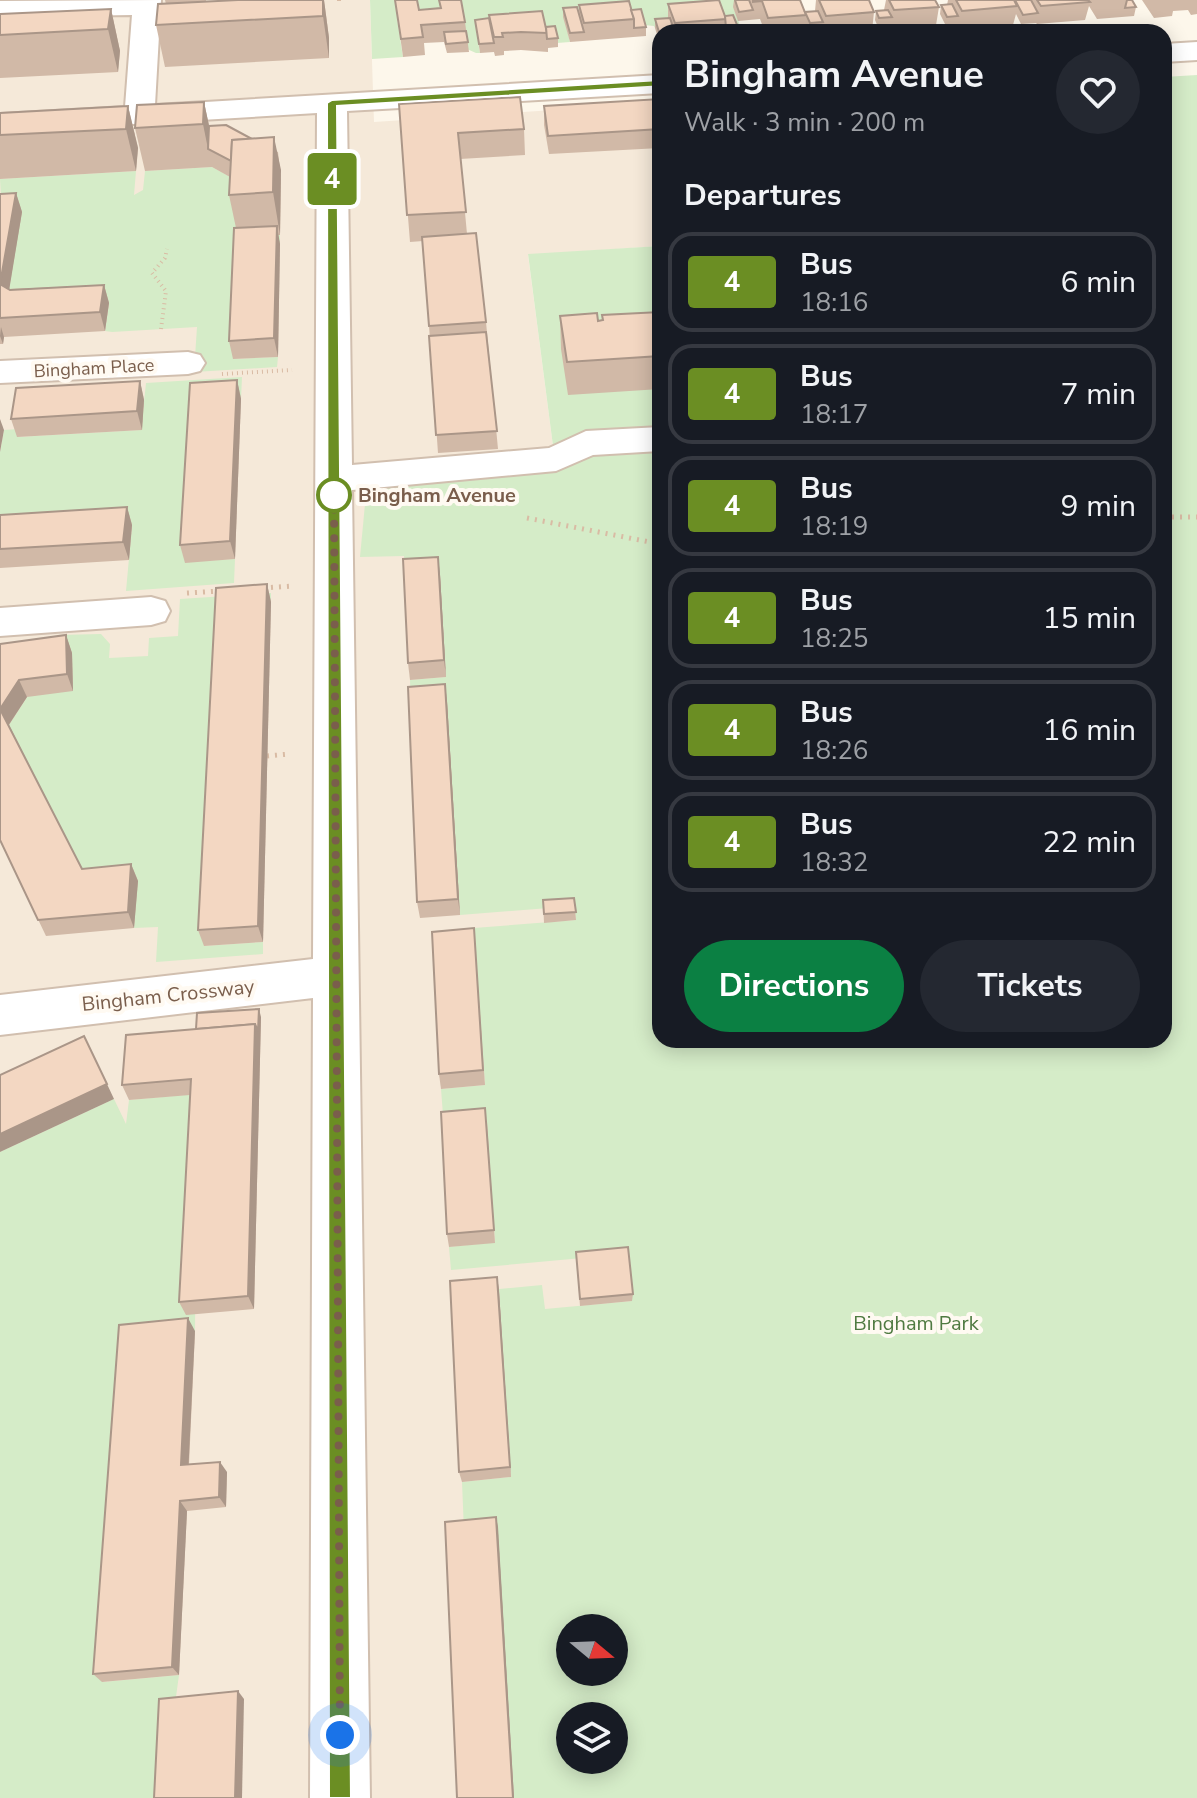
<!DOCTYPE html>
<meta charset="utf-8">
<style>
:root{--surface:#171b24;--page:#242831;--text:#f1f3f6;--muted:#9ea1a6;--line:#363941;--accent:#0b8043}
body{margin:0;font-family:"Nunito Sans",sans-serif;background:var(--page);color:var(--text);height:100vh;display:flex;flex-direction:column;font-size:30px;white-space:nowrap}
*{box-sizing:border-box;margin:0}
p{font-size:26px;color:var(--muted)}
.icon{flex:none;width:44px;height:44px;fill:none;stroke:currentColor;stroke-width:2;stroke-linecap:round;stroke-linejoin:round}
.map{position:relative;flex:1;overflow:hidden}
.side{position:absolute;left:652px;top:24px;width:520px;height:1024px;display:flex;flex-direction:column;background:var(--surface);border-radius:24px;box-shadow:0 4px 20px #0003}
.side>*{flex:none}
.badge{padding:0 16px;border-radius:6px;font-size:28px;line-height:52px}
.needle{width:52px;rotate:109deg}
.tools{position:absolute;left:556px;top:1614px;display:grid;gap:16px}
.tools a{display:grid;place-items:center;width:72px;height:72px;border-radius:50%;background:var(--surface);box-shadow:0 4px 20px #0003;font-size:40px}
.you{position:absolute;width:40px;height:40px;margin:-20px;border:6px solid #fff;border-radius:50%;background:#1a73e8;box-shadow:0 0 0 12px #1a73e833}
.map>.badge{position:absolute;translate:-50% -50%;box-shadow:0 0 0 4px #fff}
h2{padding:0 32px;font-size:30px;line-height:72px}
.round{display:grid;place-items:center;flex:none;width:84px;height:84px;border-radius:42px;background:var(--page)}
.head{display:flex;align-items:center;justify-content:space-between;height:136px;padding:0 32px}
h1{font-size:38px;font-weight:700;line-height:60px}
.primary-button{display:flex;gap:16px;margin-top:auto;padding:16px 32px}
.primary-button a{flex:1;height:92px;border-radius:48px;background:var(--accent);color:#fff;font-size:32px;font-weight:700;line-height:92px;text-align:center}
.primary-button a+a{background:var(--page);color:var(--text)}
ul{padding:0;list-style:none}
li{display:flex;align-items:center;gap:24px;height:100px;margin:0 16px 12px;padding:0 16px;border:4px solid var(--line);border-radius:24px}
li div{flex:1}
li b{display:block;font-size:30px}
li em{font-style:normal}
li .badge{min-width:88px;font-weight:700;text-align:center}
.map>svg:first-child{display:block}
.residential{fill:#f5e9d9;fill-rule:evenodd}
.green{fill:#d5ecc8;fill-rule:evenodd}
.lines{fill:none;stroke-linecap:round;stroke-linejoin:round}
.minor-casing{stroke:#d1bfaf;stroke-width:4}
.path-far1{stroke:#d9bba4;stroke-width:4;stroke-dasharray:1 4;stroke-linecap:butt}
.path{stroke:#d9bba4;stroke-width:5;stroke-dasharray:2 6;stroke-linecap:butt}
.minor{fill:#fff;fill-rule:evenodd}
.wall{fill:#d1b9a7}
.shaded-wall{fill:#aa9688}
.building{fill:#f3d7c2;stroke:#aa9688;stroke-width:2}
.line{fill:#6b8e23;stroke:#fff;stroke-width:2}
.walk{stroke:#7a5e4c;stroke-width:8;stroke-dasharray:0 14.4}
.stop-dot{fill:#fff;stroke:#6b8e23;stroke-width:4}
.labels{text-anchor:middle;stroke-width:8;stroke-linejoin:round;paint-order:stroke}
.far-street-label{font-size:18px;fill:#7a5e4c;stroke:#fffaf2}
.stop-label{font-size:20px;font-weight:bold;fill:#7a5e4c;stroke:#fffaf2;text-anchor:start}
.street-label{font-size:20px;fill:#7a5e4c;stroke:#fffaf2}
.park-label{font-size:20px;fill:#4f7a41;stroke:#fffaf2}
</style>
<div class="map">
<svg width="1197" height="1798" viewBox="0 0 1197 1798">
<rect width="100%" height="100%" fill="#fdf7eb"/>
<path class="residential" d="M0,0h370l4,122 286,-19v143l-132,9 28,214 132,1329h-688zM570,1628h44v44h-44zM570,1716h44v44h-44z"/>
<g class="green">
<path d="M370,0h396l-32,8 8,24 -87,-4 -1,-2 -90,-9 6,25 -13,1 -81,-14 4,24h-4l-79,-35 6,39 -31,2z"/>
<path d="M1197,75v1723h-683l-13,-209 -37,-58 -2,-49 49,-5 -12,-188 43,-4 3,24 87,-8 -5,-47 -176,16 -2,-23 46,-5 -8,-119 -44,-8 -2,-26 44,-4 -11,-157 102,-8 -2,-14 -114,9 -13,-212 -36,2 -1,-25 36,-3 -6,-102 -35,2 -1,-21 -44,1 7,-74 189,-14 -28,-215 132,-8v794h504v-963zM570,1628h44v44h-44zM570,1716h44v44h-44z"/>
<path d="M212,167l28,15 -2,55 42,-2v9l-43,3 -4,112 45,-2 -1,10 -83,5 3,-45 -85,5 -7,-1 4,-27 -102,-1 -7,-124 136,-8 -2,24 9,-5 2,-19z"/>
<path d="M242,377l-1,22 -46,2 -10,161 50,-3 -1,24 -108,8 6,-66 -132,18v-91l4,-22 15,-1 -1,8 123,-7 5,-47z"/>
<path d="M271,593v9l-50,4 -17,340 59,-4v12l-107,8 2,-35 -24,1 3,-47 -48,4 -81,-159 47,-71 3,-20 43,-1 9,10 -1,14 39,-2 1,-18 29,-2 2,-37z"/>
<path d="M197,1094l-2,237 -92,351 76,-7 -17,123h-162v-646l114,-53 12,25 3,-24z"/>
</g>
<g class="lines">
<g class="minor-casing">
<g id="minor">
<path d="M161,0l-6,105 505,-30v18l-313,18 5,354 197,-17 37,-17 74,-4v24l-67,4 -37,16 -204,19 18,1308h-60l3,-800 -313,37v-40l313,-36 4,-846 -317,19v-18l125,-7 7,-92 -132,2v-16z"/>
<path d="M1197,42v18l-33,2v-18z"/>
<path d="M188,352l12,3 5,8 -5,8 -12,3 -188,9v-22z"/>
<path d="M151,597l14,4 5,10 -5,10 -14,4 -151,11v-28z"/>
</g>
</g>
<g class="path-far1">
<path d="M339,0v4"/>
<path d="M161,329l5,-38 -14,-18 13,-15 2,-9"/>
<path d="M222,374l70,-4"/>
</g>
<g class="path">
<path d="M1164,517h33"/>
<path d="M527,518l133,26"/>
<path d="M263,588l30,-2"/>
<path d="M187,593l34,-2"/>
<path d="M267,756l23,-2"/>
</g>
<use href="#minor" class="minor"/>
</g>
<g class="wall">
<path d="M165,0h41v2l118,-2 5,38v20l-164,9 -9,-42 10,-21z"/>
<path d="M395,0l24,10 21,-2 -1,-8 26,22 4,30 -22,1 -3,-11 -20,1 1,12 -22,2z"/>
<path d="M734,0h66l5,12 10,-1 1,-11h53l5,12 -2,19 -19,1h-44l-4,-8v8h-40l-5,-13 -22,2 -5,-14z"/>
<path d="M886,0h49l4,7 -3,18 -44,4 -1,-3 -13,1 -3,-7 1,-9 8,-1z"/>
<path d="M948,0h184l4,7 -2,9 -37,3 -8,-13 -4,14 -48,4 -1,-1 -15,1 -5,-10 -3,11 -54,4 -2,-4 -11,1 -6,-12 1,-9h6z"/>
<path d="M1142,0h55v14l-6,1 -3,-5 -15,1 -1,5 -18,2z"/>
<path d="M668,4l57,12 13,11 -1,5h-77v9h-1l-4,-13v-9l13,-1z"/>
<path d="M579,5l52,5 15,17v9l-76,6 -7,-25v-9l16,6z"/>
<path d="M111,9l9,42 -2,21 -118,6v-64z"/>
<path d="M489,15l57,12 12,11v9l-10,1v4l-27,-2 -17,1v4l-9,1 -1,-4 -14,1 -5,-33 15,3z"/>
<path d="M660,99v49l-111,6 -5,-29v-19z"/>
<path d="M204,102l5,24 69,26 3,28 -1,55h-2l2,9 -2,113 -45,2 -4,-18 7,-113 -7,-33 1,-18 -18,-10 -67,4 -10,-43z"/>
<path d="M399,104l125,25 1,26 -65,4 7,75 19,88 12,127 -60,4 -15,-212 -13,1z"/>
<path d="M128,106l10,42 -2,23 -136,8v-66z"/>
<path d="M16,193l6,19 -13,77 95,-4 5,18 -4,28 -101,6 -1,7h-3v-150z"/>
<path d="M660,312v77l-92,6 -7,-46 -1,-33 38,5 4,-1v-5z"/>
<path d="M237,380l4,19 -6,160 -50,4 -5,-18z"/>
<path d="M140,381l4,19 -2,30 -125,7 -6,-18z"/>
<path d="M127,507l5,18 -3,35 -129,8v-53z"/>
<path d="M440,575l6,102 -36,3 -2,-17z"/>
<path d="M267,584l4,18 -8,340 -59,4 -6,-16z"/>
<path d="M66,635l6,18 1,38 -46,6 -18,28 73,144 49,-5 7,17 -4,47 -88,8 -46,-96v-196z"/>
<path d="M447,702l13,213 -40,3 -3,-16z"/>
<path d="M574,898l2,22 -32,3 -1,-23z"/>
<path d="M474,928l11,157 -44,4 -2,-15z"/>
<path d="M261,1017l-7,292 -68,6 -7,-13 11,-207 -61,5 -7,-15 74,-56z"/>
<path d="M487,1123l8,120 -46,4 -2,-13z"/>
<path d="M576,1252l57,42 -1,7 -52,5z"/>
<path d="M497,1277l14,200 -49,5 -3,-10z"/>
<path d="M195,1331l-6,134 38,7 -1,35 -39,4 -8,164 -77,7 -9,-8z"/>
</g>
<g class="shaded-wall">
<path d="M324,0l5,38v20l-6,-42z"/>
<path d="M111,9l9,42 -2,21 -10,-43z"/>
<path d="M204,102l9,42 -5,5 -5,-25z"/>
<path d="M128,106l10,42 -2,23 -10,-42z"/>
<path d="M274,137l7,33 -1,65 -7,-43z"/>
<path d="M16,193l6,19 -15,91 -7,-19z"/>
<path d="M277,226l3,18 -2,113 -4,-19z"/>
<path d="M104,285l5,18 -4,28 -5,-19z"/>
<path d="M1,327l3,10 -1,7 -3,-8z"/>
<path d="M237,380l4,19 -6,160 -5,-18z"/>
<path d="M140,381l4,19 -2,30 -5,-19z"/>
<path d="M0,419l4,11 -4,22z"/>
<path d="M127,507l5,18 -3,35 -6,-18z"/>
<path d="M438,557l2,18 6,102 -2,-17z"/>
<path d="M267,584l4,18 -8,340 -5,-16z"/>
<path d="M66,635l6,18 1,38 -6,-17z"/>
<path d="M19,680l8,17 -19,29 -8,-17z"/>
<path d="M445,684l2,18 13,213 -2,-16z"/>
<path d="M131,864l7,17 -4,47 -6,-16z"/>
<path d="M259,1009l2,8 -7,292 -6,-13 7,-272z"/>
<path d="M107,1084l7,15 -114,53v-18z"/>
<path d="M497,1277l2,13 12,187 -1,-10z"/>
<path d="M188,1318l7,13 -7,145 -7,-11z"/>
<path d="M220,1462l7,10 -1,35 -7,-10z"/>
<path d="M180,1501l7,10 -8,164 -7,-8z"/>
<path d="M496,1517l2,10 16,271h-1z"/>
<path d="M238,1691l6,8 -2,99h-7z"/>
</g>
<g class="building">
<path d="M238,0h85v16l-167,9 2,-21z"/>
<path d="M395,0h22l2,10 22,-2 -2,-8h22l4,22 -44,3 2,12 -22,2z"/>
<path d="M719,0l7,19 -51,4 -7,-19z"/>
<path d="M735,0h14l4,10 -14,2z"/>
<path d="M753,0h47l6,15 -38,3 -6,-17 -9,1z"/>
<path d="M819,0h50l5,12 -48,4z"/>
<path d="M889,0h46l4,7 -45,3z"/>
<path d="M956,0h58l3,6 -55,5z"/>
<path d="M1015,0h16l7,13 -15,2z"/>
<path d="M1037,0h51l2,2 -49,4z"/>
<path d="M1127,0h5l4,7 -11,1z"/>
<path d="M629,1l5,18 -50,4 -5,-18z"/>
<path d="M952,4l6,12 -11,1 -6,-12z"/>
<path d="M577,7l7,25 -14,1 -7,-25z"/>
<path d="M111,9l-3,20 -108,6v-21z"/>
<path d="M641,9l5,18 -12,1v-9l-3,-9z"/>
<path d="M888,10l4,7 -13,1 -3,-7z"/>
<path d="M542,11l5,22 -26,-1 -19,1 1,4h-9l-5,-22z"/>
<path d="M818,11l5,11 -13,1 -5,-11z"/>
<path d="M733,15l5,12 -12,1 -1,-12z"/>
<path d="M489,18l5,25 -15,1 -4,-24z"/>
<path d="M670,18l4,12 -15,2 -4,-13z"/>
<path d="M555,26l3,12 -11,1 -1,-12z"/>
<path d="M466,31l2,11 -22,2 -2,-12z"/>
<path d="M520,97l4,32 -66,4 8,79 -59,3 -8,-111z"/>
<path d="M660,99v30l-112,7 -4,-30z"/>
<path d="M204,102l-1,22 -68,4 2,-23z"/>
<path d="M128,106l-2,23 -126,6v-22z"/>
<path d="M226,125l26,14 -20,1 -1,21 -23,-12 1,-23z"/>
<path d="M274,137l-1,55 -44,3 3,-55z"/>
<path d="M16,193l-16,91 10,6 94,-5 -4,27 -100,6v-124z"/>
<path d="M277,226l-3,112 -45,3 5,-113z"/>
<path d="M476,233l10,89 -57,4 -7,-89z"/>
<path d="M660,312v44l-93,6 -7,-46 37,-3 1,8 5,-1 -1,-5z"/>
<path d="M486,332l11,99 -61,4 -7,-99z"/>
<path d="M237,380l-7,161 -50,4 10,-162z"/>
<path d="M140,381l-3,30 -126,8 5,-31z"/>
<path d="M127,507l-4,35 -123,7v-34z"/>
<path d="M438,557l6,103 -36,3 -5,-104z"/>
<path d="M267,584l-9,342 -60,4 18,-342z"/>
<path d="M66,635l1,39 -48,6 -19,29 82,160 49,-5 -3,48 -90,8 -38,-80v-196z"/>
<path d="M445,684l13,215 -41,3 -9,-215z"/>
<path d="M574,898l2,14 -32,2 -1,-14z"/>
<path d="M474,928l9,142 -44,4 -7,-142z"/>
<path d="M259,1009l-1,22 -3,-7 -59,5 1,-16z"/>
<path d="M255,1024l-7,272 -69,6 12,-223 -69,6 4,-50z"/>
<path d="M84,1036l23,48 -107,50v-59z"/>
<path d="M485,1108l9,122 -47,4 -6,-122z"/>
<path d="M628,1247l5,47 -53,5 -4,-47z"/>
<path d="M497,1277l13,190 -51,5 -9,-191z"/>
<path d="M188,1318l-7,147 39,-3 -1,35 -39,4 -8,166 -79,7 26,-349z"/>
<path d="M496,1517l17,281h-56l-12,-276z"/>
<path d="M238,1691l-3,107h-81l5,-99z"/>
</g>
<path class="line" d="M660,80l5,4 -1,2 -327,20 14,1692h-22l-2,-1695 5,-3z"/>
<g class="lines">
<path class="walk" d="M334,495l6,1240"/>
</g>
<circle class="stop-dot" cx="334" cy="495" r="16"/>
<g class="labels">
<g class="far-street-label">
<text transform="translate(94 368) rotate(-3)" y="6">Bingham Place</text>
</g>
<g class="stop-label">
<text x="358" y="502">Bingham Avenue</text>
</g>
<g class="street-label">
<text transform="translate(168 995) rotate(-6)" y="7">Bingham Crossway</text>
</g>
<g class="park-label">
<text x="916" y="1330">Bingham Park</text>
</g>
</g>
</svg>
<div class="tools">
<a><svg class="needle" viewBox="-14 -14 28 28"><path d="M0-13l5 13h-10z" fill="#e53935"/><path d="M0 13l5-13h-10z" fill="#9ea1a6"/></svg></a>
<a><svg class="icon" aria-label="layers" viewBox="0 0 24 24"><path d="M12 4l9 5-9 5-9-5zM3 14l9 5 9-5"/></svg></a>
</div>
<div class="you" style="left:340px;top:1735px"></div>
<b class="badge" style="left:332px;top:179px;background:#6b8e23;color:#fff">4</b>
<section class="side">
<div class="head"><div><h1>Bingham Avenue</h1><p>Walk · 3 min · 200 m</p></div><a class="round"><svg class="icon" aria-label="heart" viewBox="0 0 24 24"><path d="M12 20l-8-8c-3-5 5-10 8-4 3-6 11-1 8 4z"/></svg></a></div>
<h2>Departures</h2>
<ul>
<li><span class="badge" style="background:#6b8e23;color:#fff">4</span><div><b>Bus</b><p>18:16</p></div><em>6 min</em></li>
<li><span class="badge" style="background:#6b8e23;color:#fff">4</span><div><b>Bus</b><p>18:17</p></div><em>7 min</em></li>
<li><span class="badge" style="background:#6b8e23;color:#fff">4</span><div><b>Bus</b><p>18:19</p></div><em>9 min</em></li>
<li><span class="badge" style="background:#6b8e23;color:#fff">4</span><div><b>Bus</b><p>18:25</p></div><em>15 min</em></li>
<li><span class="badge" style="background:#6b8e23;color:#fff">4</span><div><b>Bus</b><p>18:26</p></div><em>16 min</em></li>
<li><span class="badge" style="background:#6b8e23;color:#fff">4</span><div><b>Bus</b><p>18:32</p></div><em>22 min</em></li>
</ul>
<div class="primary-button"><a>Directions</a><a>Tickets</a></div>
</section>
</div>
